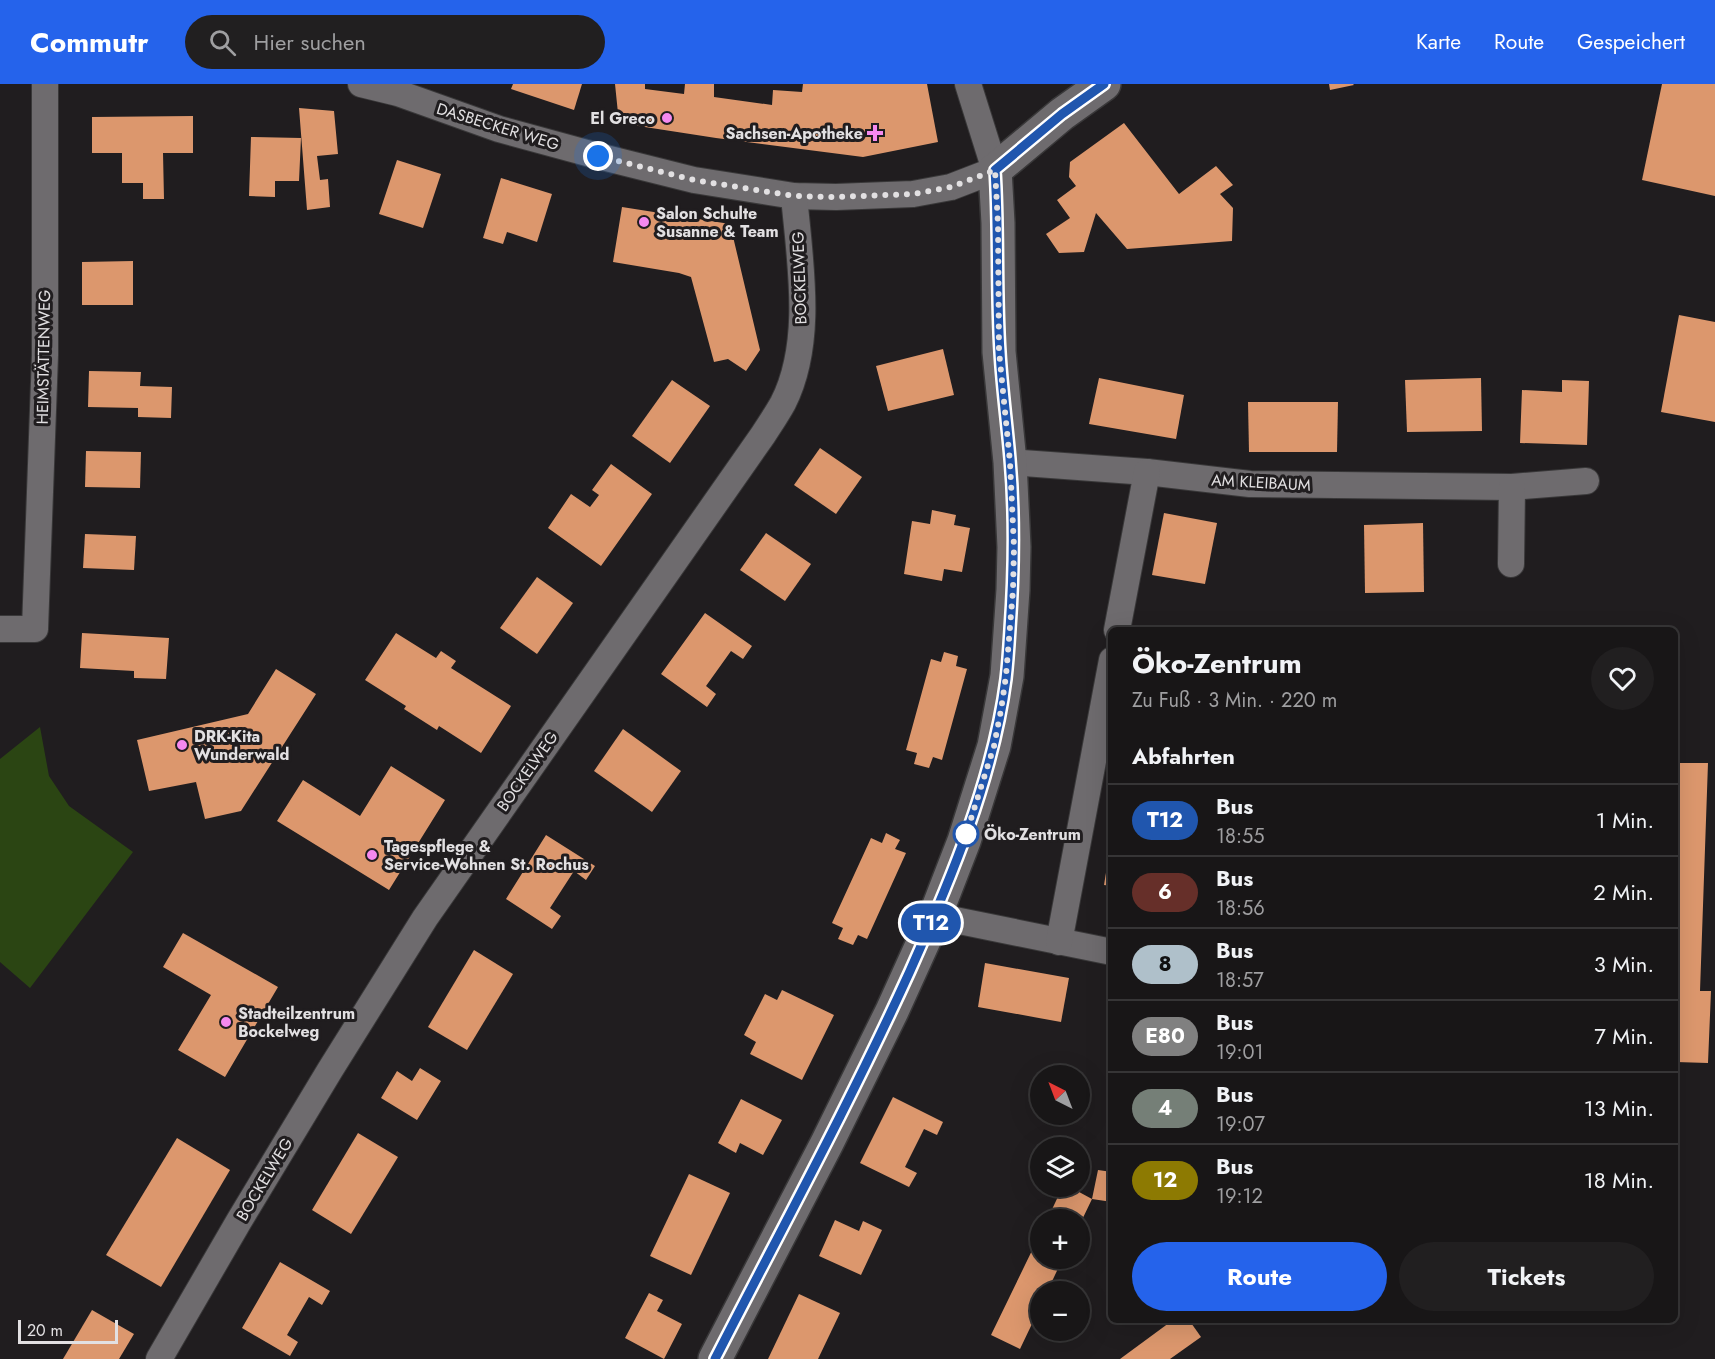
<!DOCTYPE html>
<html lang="de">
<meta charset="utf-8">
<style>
:root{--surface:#181617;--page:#211f20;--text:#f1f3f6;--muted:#9f9fa1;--line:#363536;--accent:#2563eb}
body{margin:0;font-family:Jost,sans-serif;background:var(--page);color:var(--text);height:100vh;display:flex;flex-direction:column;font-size:22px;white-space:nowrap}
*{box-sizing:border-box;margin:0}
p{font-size:20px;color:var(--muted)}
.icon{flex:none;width:33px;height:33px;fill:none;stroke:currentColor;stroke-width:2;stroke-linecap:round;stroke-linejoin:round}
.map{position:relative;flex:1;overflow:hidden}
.side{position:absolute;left:1108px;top:543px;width:570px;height:696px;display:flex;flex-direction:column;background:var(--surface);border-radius:9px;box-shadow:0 6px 24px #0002,0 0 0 2px var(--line)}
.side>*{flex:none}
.badge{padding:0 12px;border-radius:20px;font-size:21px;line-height:39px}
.needle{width:39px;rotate:318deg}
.controls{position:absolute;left:1030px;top:981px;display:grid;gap:12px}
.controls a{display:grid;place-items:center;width:60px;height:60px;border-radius:50%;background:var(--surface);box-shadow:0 6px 24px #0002,0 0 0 2px var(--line);font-size:30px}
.scale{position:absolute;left:18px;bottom:15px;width:100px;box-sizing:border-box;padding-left:6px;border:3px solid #e2e0e2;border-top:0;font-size:16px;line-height:21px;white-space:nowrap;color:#e2e0e2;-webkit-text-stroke:4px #201d1f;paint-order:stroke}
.you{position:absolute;width:30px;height:30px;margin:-15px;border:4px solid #fff;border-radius:50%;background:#1a73e8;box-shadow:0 0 0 9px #1a73e833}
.map>.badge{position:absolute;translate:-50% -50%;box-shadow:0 0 0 3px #fff}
h2{padding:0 24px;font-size:22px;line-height:54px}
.round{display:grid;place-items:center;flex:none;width:63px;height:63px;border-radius:32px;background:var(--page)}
.head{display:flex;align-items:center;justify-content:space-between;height:102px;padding:0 24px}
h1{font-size:28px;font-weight:700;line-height:45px}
.action{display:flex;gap:12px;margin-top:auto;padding:12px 24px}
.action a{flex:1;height:69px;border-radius:36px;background:var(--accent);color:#fff;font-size:24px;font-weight:700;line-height:69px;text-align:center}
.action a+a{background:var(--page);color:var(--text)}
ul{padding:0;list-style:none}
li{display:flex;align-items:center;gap:18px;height:72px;padding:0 24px;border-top:2px solid var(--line)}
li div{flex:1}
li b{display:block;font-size:22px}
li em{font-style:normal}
li .badge{min-width:66px;font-weight:700;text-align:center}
header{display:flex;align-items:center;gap:36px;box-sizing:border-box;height:84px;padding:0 30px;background:var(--accent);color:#fff}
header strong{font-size:28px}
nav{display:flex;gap:33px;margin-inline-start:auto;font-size:21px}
.search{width:420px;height:54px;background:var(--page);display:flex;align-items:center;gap:15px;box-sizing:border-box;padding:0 21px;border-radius:33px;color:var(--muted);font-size:22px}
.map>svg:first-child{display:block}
.green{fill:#2b4513}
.building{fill:#dc976d}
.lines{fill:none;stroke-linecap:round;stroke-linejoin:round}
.street-casing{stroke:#393839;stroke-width:28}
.secondary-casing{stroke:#393839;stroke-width:36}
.street{stroke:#6e6b6e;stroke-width:26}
.secondary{stroke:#6e6b6e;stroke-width:33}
.line-casing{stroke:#fff;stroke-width:14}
.line{stroke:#2056ae;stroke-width:9}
.walk{stroke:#e2e0e2;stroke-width:6;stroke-dasharray:0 10.8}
.poi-dot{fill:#f589ef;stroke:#201d1f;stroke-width:2}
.stop-dot{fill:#fff;stroke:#2056ae;stroke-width:3}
.labels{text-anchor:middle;stroke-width:6;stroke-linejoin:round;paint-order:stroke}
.poi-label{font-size:16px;font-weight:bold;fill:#e2e0e2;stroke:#201d1f;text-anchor:start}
.street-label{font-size:16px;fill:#e2e0e2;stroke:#201d1f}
.stop-label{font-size:16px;font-weight:bold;fill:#e2e0e2;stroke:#201d1f;text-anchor:start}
</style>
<header>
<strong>Commutr</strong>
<div class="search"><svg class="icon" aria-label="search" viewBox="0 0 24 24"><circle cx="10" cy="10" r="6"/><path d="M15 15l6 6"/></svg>Hier suchen</div>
<nav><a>Karte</a><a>Route</a><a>Gespeichert</a></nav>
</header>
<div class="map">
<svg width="1715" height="1275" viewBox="0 0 1715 1275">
<rect width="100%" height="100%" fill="#201d1f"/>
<path class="green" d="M40,643l9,49 20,30 64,46 -103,136 -30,-26v-203z"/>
<g class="building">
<path d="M513,0h69l-8,26 -63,-21z"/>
<path d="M615,0h30v5l39,5 1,-10h29v13l58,8 1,-15 29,2 1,-8h124l11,58 -75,15 -147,-19 -97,-15z"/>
<path d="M1329,0h24l1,1 -24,5z"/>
<path d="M1662,0h53v112l-73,-16z"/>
<path d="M299,24l35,3 4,43 -21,2 3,24 8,-1 2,28 -23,3z"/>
<path d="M193,32v37h-30l1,46h-21v-16h-21v-30h-30v-36z"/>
<path d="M1124,39l55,71 37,-28 17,19 -13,9 13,14 -1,33 -105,8 -31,-36 -12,39 -25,1 -13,-19 24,-16 -13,-18 19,-14 -7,-9 1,-15z"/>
<path d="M251,53l50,1 -2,43h-24v16l-26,-1z"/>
<path d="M397,76l44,14 -18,54 -44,-14z"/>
<path d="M501,94l51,16 -15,48 -30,-10 -4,12 -20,-6z"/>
<path d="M622,123l108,17 30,126 -14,21 -18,-12 -14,3 -23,-85 -12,-4 -66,-11z"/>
<path d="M133,177v44h-51v-43z"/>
<path d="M1679,231l36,7v100l-54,-10z"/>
<path d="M943,265l11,46 -66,16 -12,-45z"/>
<path d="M89,287l52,1 -1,14 32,1 -1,31 -33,-1v-9l-50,-1z"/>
<path d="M1099,294l85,17 -8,44 -87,-15z"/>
<path d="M1481,294l1,53 -75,1 -2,-52z"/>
<path d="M672,296l38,26 -40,57 -38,-27z"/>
<path d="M1562,296l27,1 -2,64 -67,-2 2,-53 40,2z"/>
<path d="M1248,318h90l-1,50h-88z"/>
<path d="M820,364l42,29 -26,37 -42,-29z"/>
<path d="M86,367l55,1 -1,36 -55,-1z"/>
<path d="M611,380l41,30 -51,72 -53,-38 23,-34 19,13 9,-12 -7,-5z"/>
<path d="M932,426l24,5 -2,10 16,3 -8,44 -18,-3 -2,12 -38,-7 8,-53 18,3z"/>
<path d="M1164,429l53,10 -12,61 -53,-9z"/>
<path d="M1423,439l1,69 -59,1 -1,-68z"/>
<path d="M766,449l45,31 -26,37 -45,-31z"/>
<path d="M85,450l51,2 -2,34 -51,-2z"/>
<path d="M537,493l36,26 -36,51 -37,-26z"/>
<path d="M705,529l47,33 -9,13 -12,-8 -25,35 10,8 -9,13 -46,-33z"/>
<path d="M82,549l87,5 -3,41 -32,-1v-7l-54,-3z"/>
<path d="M396,549l40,25 5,-7 15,10 -5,7 60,38 -30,47 -42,-27 -2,4 -33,-21 2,-3 -41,-26z"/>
<path d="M944,568l14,4 -2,10 11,3 -25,91 -9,-3 -4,11 -15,-4 3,-11 -11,-3 25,-91 10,3z"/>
<path d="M276,585l40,25 -75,117 -36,8 -9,-37 -47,9 -12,-51 111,-26z"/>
<path d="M623,645l58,42 -29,41 -58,-41z"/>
<path d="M1676,679h32l-8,228h11l-3,72 -32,-1z"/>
<path d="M391,682l54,34 -56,90 -112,-69 26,-41 57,36z"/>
<path d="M886,749l14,7 -5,9 11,4 -39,86 -9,-4 -5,10 -15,-6 5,-11 -11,-5 39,-85 11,5z"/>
<path d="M546,751l49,31 -9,14 -12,-9 -24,37 11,8 -9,13 -46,-30z"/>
<path d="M1110,764h2v38l-8,-1z"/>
<path d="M183,849l95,54 -53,90 -47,-27 33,-55 -48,-28z"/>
<path d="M474,866l39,24 -46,76 -39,-23z"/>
<path d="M985,879l84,15 -8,44 -83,-15z"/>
<path d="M782,906l52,25 -32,65 -52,-26 6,-12 -12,-7 21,-41 12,6z"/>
<path d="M420,984l21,13 -24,39 -36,-22 16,-27 15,10z"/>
<path d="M893,1013l50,25 -6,13 -13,-6 -19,38 12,6 -8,14 -49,-24z"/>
<path d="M741,1015l41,21 -19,35 -23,-12 -4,10 -18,-10z"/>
<path d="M358,1049l40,24 -47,77 -39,-24z"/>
<path d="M177,1054l53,32 -69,117 -55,-32z"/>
<path d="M1098,1086l14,2v30l-20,-3 -12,25v-4h-33l16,-34h5l24,13z"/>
<path d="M689,1090l41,19 -39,82 -41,-19z"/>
<path d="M835,1136l24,11 4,-10 19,9 -21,45 -42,-19z"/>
<path d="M1041,1148v26h22l-16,34h-6v13l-21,44 -29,-14z"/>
<path d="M280,1178l50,29 -8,14 -13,-8 -22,38 11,7 -8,14 -48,-28z"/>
<path d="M649,1209l14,7 -6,11 25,13 -18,35 -39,-21z"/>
<path d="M799,1210l41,19 -22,46h-50z"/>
<path d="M92,1226l42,24 -15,25h-56z"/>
<path d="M1173,1236h16l12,17 -31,22h-50z"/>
</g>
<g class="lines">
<g class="street-casing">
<g id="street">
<path d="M361,0l37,9 101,36 99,27 96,24 100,16 42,1 77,-3 38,-7 44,-17 -27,-86"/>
<path d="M1010,378l137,10 103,12 262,3 74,-6"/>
<path d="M1511,480l1,-77"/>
<path d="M0,545h35l10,-274v-271"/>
<path d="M1117,546l30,-158"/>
<path d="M935,832l177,36"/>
<path d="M1059,858l53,-282"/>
<path d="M159,1275l80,-138 91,-151 95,-152 338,-483c7,-11 14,-21 20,-32 31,-61 17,-141 11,-207"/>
</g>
</g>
<g class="secondary-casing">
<path id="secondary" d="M715,1275l112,-216 65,-132 43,-95 29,-75 30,-95 13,-70 6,-86 1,-43 -4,-85 -11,-110 -1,-129 -3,-53 67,-56 42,-30"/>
</g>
<use href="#street" class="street"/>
<use href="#secondary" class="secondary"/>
</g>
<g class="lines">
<g class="line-casing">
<path id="line" d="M715,1275c66,-129 135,-256 195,-388 41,-92 83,-192 96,-292 2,-17 3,-34 4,-50 4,-57 5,-114 0,-170 -3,-36 -8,-71 -10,-107 -4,-61 -1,-122 -5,-182l67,-56 42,-30"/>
</g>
<use href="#line" class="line"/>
<path class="walk" d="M598,72l96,24 100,16 42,1 77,-3 38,-7 44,-17 3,54 1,127 11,111 4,85 -1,43 -7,86 -5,34 -7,36 -30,95 2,-7"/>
</g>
<g class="poi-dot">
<circle cx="667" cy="34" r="6"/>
<path d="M872 40h6v6h6v6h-6v6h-6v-6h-6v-6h6z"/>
<circle cx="644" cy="138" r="6"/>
<circle cx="182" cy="661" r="6"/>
<circle cx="372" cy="771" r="6"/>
<circle cx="226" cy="938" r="6"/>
</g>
<circle class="stop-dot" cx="966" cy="750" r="12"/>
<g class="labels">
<g class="poi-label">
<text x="655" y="40" text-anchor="end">El Greco</text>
<text x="863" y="55" text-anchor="end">Sachsen-Apotheke</text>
<text x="656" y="135">Salon Schulte<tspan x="656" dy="18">Susanne &amp; Team</tspan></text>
<text x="194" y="658">DRK-Kita<tspan x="194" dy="18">Wunderwald</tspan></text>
<text x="384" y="768">Tagespflege &amp;<tspan x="384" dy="18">Service-Wohnen St. Rochus</tspan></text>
<text x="238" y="935">Stadteilzentrum<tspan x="238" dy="18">Bockelweg</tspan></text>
</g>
<g class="street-label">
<text transform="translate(498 42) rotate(17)" y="6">DASBECKER WEG</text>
<text transform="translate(799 194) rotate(-92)" y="6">BOCKELWEG</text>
<text transform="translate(43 273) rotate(-89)" y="6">HEIMSTÄTTENWEG</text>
<text transform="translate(1261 398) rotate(3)" y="6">AM KLEIBAUM</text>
<text transform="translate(527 687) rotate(-55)" y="6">BOCKELWEG</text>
<text transform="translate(264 1095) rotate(-59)" y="6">BOCKELWEG</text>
</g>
<g class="stop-label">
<text x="984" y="756">Öko-Zentrum</text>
</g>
</g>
</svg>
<div class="controls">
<a><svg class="needle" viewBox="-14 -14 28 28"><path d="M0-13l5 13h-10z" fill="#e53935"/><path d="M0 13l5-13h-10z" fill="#9f9fa1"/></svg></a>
<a><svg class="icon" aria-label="layers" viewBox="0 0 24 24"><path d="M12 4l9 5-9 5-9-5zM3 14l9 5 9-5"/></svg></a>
<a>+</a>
<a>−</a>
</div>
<div class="scale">20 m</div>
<div class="you" style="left:598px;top:72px"></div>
<b class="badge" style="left:931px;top:839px;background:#2056ae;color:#fff">T12</b>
<section class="side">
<div class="head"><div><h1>Öko-Zentrum</h1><p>Zu Fuß · 3 Min. · 220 m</p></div><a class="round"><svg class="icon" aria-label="heart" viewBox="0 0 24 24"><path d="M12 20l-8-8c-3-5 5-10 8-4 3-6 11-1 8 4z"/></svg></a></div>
<h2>Abfahrten</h2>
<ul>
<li><span class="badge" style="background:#2056ae;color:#fff">T12</span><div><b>Bus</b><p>18:55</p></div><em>1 Min.</em></li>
<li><span class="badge" style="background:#662f29;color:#fff">6</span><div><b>Bus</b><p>18:56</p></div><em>2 Min.</em></li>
<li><span class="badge" style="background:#afc0ca;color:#111">8</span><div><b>Bus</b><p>18:57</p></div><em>3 Min.</em></li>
<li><span class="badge" style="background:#808080;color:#fff">E80</span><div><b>Bus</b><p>19:01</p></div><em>7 Min.</em></li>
<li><span class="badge" style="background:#757f77;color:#fff">4</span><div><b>Bus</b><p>19:07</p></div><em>13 Min.</em></li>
<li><span class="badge" style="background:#8d7a02;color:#fff">12</span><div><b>Bus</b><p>19:12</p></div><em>18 Min.</em></li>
</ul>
<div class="action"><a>Route</a><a>Tickets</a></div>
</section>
</div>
